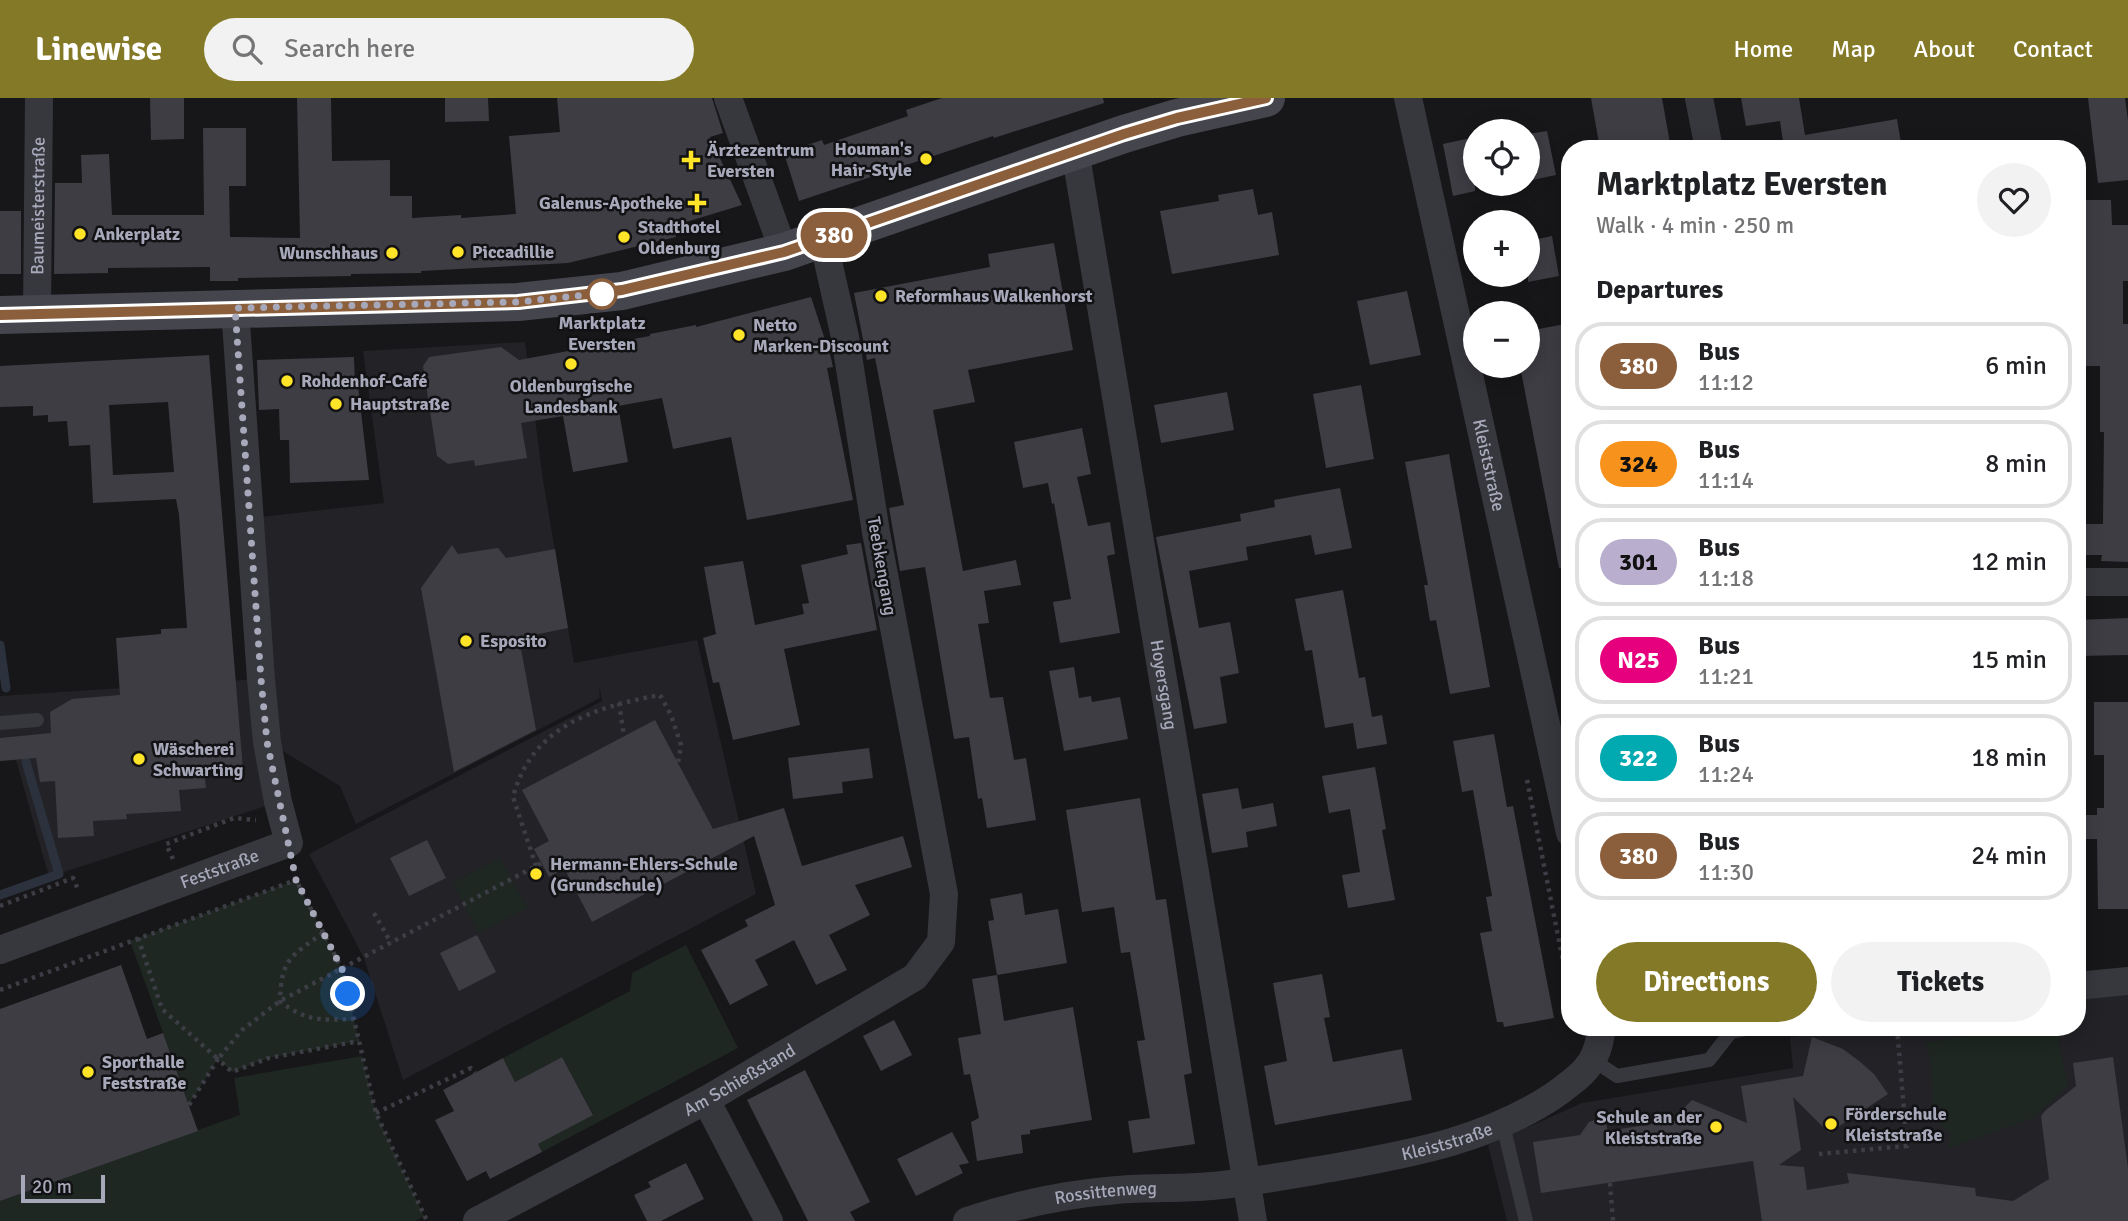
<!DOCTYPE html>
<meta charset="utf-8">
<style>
:root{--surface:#fff;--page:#f2f2f2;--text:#202124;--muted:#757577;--line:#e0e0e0;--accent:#847926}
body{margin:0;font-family:Signika,sans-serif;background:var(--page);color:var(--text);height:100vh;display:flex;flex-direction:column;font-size:26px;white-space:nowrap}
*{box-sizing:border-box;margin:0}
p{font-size:23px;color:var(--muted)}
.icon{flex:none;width:38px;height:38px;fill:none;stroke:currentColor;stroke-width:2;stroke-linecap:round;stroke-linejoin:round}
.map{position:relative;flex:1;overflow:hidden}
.drawer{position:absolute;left:1561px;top:42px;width:525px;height:896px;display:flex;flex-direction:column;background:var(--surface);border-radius:28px;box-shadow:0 4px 18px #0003}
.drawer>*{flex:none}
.badge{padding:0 14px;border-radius:23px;font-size:24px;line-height:46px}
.controls{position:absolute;left:1463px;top:21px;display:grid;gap:14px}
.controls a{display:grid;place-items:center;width:77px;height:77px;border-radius:50%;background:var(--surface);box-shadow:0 4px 18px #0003;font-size:35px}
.scale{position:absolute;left:21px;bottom:18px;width:84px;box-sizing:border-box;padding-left:7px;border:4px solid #a7a9ba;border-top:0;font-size:19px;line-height:24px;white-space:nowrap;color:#a7a9ba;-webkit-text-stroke:5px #121114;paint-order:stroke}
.you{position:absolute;width:35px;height:35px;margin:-18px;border:5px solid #fff;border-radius:50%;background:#1a73e8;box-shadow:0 0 0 10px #1a73e833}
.map>.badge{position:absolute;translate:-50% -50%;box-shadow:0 0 0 4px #fff}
h2{padding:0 35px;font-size:26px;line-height:63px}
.round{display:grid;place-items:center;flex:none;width:74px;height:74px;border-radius:37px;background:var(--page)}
.summary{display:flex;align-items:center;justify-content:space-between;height:119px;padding:0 35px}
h1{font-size:33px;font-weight:800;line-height:52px}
.primary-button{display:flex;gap:14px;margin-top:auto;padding:14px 35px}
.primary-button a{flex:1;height:80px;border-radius:42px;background:var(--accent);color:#fff;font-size:28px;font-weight:800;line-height:80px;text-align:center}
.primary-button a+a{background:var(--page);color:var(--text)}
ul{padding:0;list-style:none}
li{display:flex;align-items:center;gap:21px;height:88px;margin:0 14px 10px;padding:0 21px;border:4px solid var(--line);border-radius:28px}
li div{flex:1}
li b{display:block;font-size:26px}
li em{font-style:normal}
li .badge{min-width:77px;font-weight:700;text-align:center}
header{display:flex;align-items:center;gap:42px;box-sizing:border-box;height:98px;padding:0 35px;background:var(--accent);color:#fff}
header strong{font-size:33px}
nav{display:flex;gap:38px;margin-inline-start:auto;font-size:24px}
.search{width:490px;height:63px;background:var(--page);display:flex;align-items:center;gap:18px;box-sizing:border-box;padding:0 24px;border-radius:38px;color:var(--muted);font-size:26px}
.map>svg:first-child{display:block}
.built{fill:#232226}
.green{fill:#1e2721}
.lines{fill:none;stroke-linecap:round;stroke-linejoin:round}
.stream{stroke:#2b323e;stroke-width:9}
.building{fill:#3e3d44;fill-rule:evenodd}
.path{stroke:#3d3e45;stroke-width:4.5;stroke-dasharray:3.5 5;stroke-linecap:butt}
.lane{stroke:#37373e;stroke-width:14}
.street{stroke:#37373e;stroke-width:28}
.secondary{stroke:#45454e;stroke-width:38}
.line-casing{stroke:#fff;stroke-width:16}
.line{stroke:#8b5e3c;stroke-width:10}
.walk{stroke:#a7a9ba;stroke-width:7;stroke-dasharray:0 12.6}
.poi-dot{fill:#ffe428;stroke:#121114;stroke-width:2.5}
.stop-dot{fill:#fff;stroke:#8b5e3c;stroke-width:3.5}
.labels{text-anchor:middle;stroke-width:5;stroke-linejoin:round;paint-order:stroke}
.poi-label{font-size:18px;font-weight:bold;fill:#a7a9ba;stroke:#121114;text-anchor:start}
.street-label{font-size:18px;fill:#a7a9ba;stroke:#121114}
.stop-label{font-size:18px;font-weight:bold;fill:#a7a9ba;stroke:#121114}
</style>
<header>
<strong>Linewise</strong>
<div class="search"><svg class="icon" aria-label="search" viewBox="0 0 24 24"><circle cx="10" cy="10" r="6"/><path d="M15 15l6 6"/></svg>Search here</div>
<nav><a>Home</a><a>Map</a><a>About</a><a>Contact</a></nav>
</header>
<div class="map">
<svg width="2128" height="1123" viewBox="0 0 2128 1123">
<rect width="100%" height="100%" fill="#171619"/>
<g class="built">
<path d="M525,244l18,138 31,183 123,-23 59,254 -353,186 -39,-122 -55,-104 293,-153 -3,-16 1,13 -244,126 -16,-38 -72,-44 10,60 -229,75 -33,-117 -16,1v-65l260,-17 -17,-160 141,-16 -21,-152z"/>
<path d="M2128,896v227h-621l-19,-76 94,-42 211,-35 -3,-31 73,-10h214v-27z"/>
</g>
<g class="green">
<path d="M500,760l27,50 -48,25 -26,-50z"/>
<path d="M296,782l46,89 17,72 -90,17 -37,14 -14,-13 -29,46 -59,-164z"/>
<path d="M686,847l52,103 -196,104 -4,-8 55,-30 -31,-57 -47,25 -12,-24 127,-67 2,-18z"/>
<path d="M2036,929h20l12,59 -35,32 -84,30 1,-15 -17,-14 -2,-56 -5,-21z"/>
<path d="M362,958l14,57 48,103 -9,5h-415v-20l240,-86 -6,-37z"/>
</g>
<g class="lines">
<g class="stream">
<path d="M0,547l6,43"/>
<path d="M0,797l59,-21 -33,-112"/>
</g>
</g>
<g class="building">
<path d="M150,0h34v41l-33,1z"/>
<path d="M297,0h34l1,63 58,-1v36h22v22l49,-3v3l55,-4 -7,-78 51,-4 -3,-34h155l11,35 -13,4 32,68 -69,21 3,11 -108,26 -147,8v2l-70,1v2l-113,2v3h-28v-14l-102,1v5l-54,1 1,-91h27l-1,-28 28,-1 3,61h92l-1,-87h43v58h-17l1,51 70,1z"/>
<path d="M445,0h43l1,23 -44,1z"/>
<path d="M942,0h161l1,5 -110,35 -1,-2 -194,65 -15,-48 38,-13 2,5 84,-29 -2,-6z"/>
<path d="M1591,0h71l9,51h-71z"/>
<path d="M1741,0h58l6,37 92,-16 5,30h-118l-4,-28 -34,5z"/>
<path d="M2088,0h37l3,23v59l-30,3z"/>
<path d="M1547,33l9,44 -28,6v-47z"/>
<path d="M1475,39v54l-22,5 -10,-52z"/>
<path d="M1253,91l5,26 14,-3 7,43 -107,19 -12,-63 59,-10 -1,-6z"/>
<path d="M2077,102h34l1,25h16v56h-5v43h5v238l-27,-1 1,-6h-25v-31h26l1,-92h-4v-66h-18v-89h-5z"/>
<rect x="0" y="113" width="21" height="63"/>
<path d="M1552,138l7,40 -31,6v-41z"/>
<path d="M1054,145l19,107 -105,20 7,32 -42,8 30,161 53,-11 5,25 -37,6 5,32 -11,1 12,74 13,-1 11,63 12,-2 10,62 -49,8 -5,-30 -4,1 -9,-62 -15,2 -29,-172 -25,4 -11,-63 15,-3 -29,-147 -8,2 -13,-67 136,-26 -2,-13z"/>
<path d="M1407,193l14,64 -51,10 -13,-64z"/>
<path d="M811,199l20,61 2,9 -6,1 26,132 -106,20 -16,-83 -58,12 -11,-51 -44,8 10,56 -55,10 -10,-56 -42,7 6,35 -52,8 -1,-6 -26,4 -11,-8 -14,-90 6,-9 72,-10 18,13 131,-24v-2l46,-9v2z"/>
<path d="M1565,226l5,24v219l-11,1 -39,-202h8v-35z"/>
<path d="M209,257l34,415 -39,3 2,15 -27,2 2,21 -55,3 1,5 -34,2 1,15 -36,2 -3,-57 -15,1 -4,-24 -36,3v-23l51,-5 -1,-21 22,-13 48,-4 -4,-57 45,-4v-5l26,-1 -8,-113 -3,-16 -83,4 -3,-58 -21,1 -2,-25 -19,1v-7l-15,1v-10l-33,1v-41zM168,304l6,70 -61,3 -4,-70z"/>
<path d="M354,259l1,29h3l11,94 -79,3 -1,-43h-9l-1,-31 -20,1 -2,-50z"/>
<path d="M1361,287l13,74 -48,9 -13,-74z"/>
<path d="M1227,294l7,38 -73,13 -7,-38z"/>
<path d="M1082,330l9,46 -14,3 11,49 22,-4 5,32 -8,2 13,77 -60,10 -7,-41 18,-3 -17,-96 -2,1 -4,-21 -25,5 -9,-46z"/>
<path d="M1449,356l41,233 -40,7 -14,-74 -6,1 -6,-36h4l-23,-123z"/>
<path d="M1340,390l12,60 -37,7 -4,-20 -65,12 2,13 -59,11 10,57 31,-6 9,51 -19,4 7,46 -33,6 -38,-192 85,-16 -1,-7 35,-7 -1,-7z"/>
<path d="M861,445l16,87 -93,19 16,76 -67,15 -14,-58 -6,1 -10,-45 13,-4 -12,-67 39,-6 12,64 49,-11 -2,-10 7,-1 -8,-38 47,-11 -2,-9z"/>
<path d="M452,447l6,9 40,-6 8,10 49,-9 13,79 -49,10 17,92 -82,42 -33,-184z"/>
<path d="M1343,492l16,88 6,-1 7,40 10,-2 5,29 -30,5 -4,-26 -28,5 -13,-78 -7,1 -10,-52z"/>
<path d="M2128,520v37l-51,1v-36z"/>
<path d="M1074,569l5,31 12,-2 1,6 28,-5 8,42 -64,12 -15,-80z"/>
<path d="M2094,604h34v207h-30l-1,-70h-20v-24h20v-7h7v-53h-10z"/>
<path d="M655,622l58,109 71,-21 18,58 101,-30 9,31 -57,18 15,30 -41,20 18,35 -31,15 -22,-45 -39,20 13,25 -38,20 -29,-55 47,-24 -3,-6 30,-15 -21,-69 -162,86 -28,-54 -15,9 -15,-28 15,-8 -27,-51z"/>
<path d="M1494,636l13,73 6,-1 41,212 -50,9 -1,-5h-6l-17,-89 12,-2 -6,-34 6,-1 -19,-106 -11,2 -9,-51z"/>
<path d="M869,650l4,30 -31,4 1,11 -50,6 -5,-41z"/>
<path d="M1375,669l11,62 -4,1 13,70 -47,8 -6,-33 18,-3 -10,-63 -21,4 -7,-37z"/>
<path d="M1238,690l4,21 31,-6 4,23 -31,6 2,15 -36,6 -10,-59z"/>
<path d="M1140,700l16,102 10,-1 26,174 -8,2 11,69 -62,9 -5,-32 22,-3 -13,-77 8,-1 -15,-88 -9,1 -7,-46 -32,5 -16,-102z"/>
<path d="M427,742l19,38 -37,18 -19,-38z"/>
<path d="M1022,795l3,22 33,-6 9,54 -70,12 -9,-54 6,-1 -4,-21z"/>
<path d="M477,837l19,37 -37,19 -19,-38z"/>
<path d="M121,867l26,74 16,-6 35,98 -198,70v-192z"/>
<path d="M1322,876l8,43 -6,1 9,44 69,-13 10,51 -137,25 -11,-59 23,-5 -14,-78z"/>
<path d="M997,877l7,46 69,-14 19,113 -62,10v4l-9,1 2,18 -46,8 -6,-39 8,-4 -9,-44 -6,1 -6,-37 23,-4 -9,-55z"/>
<path d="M894,922l18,35 -31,16 -18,-35z"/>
<path d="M1812,939l31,12 16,12 15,13 14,20 -59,39 -36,-36 8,53 -22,15 25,2 3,23 42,-7 -2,-10 128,15 1,8 37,5 36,-22 -8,-63 5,-6 30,-24 -3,-23 40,-6 15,111v53h-366l-9,-60 -212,32 -8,-51 47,-7 9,-13 15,-5 4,14 75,-12v-10l9,-9 55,23 -6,-37 62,-10z"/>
<path d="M562,959l31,58 -55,29 4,8 -52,27 -4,-8 -19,10 -32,-61 19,-9 -11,-21 60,-32 12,24z"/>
<path d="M805,972l65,132 -20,10 5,9h-47l-61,-121z"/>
<path d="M952,1034l17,31 -10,2 4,8 -47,23 -19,-37z"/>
<path d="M686,1065l18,36 -43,22h-14l-13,-26 17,-8 -3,-5z"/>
</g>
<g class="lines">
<g class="path">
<path d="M619,605l5,33"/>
<path d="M1527,682l43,216"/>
<path d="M173,761l-7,-15 68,-26 22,2"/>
<path d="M536,768l-23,-69c19,-72 83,-90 147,-102l11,20 10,30 -3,18"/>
<path d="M294,770l2,12 46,89 34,144 51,108"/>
<path d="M0,808l73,-28 6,14"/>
<path d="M374,815l17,30"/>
<path d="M323,835c-32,23 -42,26 -43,68 26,21 42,19 74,18"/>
<path d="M138,840l24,71 56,50 24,-29 38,-29 277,-146"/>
<path d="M0,892l296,-110"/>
<path d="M189,1007l29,-46 14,13 37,-14 90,-17"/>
<path d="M376,1015l95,-45 4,5"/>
<path d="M1819,1056l88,-8 -10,-119"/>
<path d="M1610,1085l3,38"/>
</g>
<g class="lane">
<path d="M0,625l37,-3"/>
<path d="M1593,962l24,16 92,-16 22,-28 26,-5"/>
<path d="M1503,1027l23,96"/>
</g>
<g class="street">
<path d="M728,0l56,154"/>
<path id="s1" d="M1408,0l162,735"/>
<path d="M1699,0l10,51"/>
<path id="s2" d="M1075,52l178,1071"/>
<path id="s3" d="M37,216l2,-216"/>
<path d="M2077,484h51"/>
<path id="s4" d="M0,852l289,-107 -11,-41 -11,-60 -6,-63 -26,-371"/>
<path d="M2077,888l51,-5"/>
<path d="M706,1002l63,121"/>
<path id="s5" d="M477,1123l229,-121 209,-123 26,-35 3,-48 -68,-362 -31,-195 -22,-98"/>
<path id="s6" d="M967,1123c48,-16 99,-27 150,-31 31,-3 63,-1 95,-4 42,-4 84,-12 125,-19 78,-14 153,-28 219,-73 13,-10 26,-18 35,-32 7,-10 9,-22 11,-35"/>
</g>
<path class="secondary" d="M0,217l518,-13 104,-11 162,-39 340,-118 53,-16 89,-20"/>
</g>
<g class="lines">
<g class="line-casing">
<path id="line" d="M0,217l518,-13 104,-12 162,-38 340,-118 53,-16 89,-20"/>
</g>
<use href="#line" class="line"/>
<path class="walk" d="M348,896l-6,-25 -46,-89 -29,-138 -6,-63 -26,-371 283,-6 86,-9 -2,1"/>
</g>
<g class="poi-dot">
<circle cx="926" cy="61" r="7"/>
<path d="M687.5 51.5h7v7h7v7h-7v7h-7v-7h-7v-7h7z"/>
<path d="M693.5 94.5h7v7h7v7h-7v7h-7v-7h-7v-7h7z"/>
<circle cx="80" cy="136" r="7"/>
<circle cx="624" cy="139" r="7"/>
<circle cx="458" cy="154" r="7"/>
<circle cx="392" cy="155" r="7"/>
<circle cx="881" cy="198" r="7"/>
<circle cx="739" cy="237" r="7"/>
<circle cx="571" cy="266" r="7"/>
<circle cx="287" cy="283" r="7"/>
<circle cx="336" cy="306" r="7"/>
<circle cx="466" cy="543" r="7"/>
<circle cx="139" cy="661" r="7"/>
<circle cx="536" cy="776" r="7"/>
<circle cx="88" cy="974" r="7"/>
<circle cx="1831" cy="1026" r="7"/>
<circle cx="1716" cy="1029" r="7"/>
</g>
<circle class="stop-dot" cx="602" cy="196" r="14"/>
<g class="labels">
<g class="poi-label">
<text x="912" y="57" text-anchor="end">Houman's<tspan x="912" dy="21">Hair-Style</tspan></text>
<text x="707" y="58">Ärztezentrum<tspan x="707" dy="21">Eversten</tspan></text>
<text x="683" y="111" text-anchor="end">Galenus-Apotheke</text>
<text x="638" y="135">Stadthotel<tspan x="638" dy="21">Oldenburg</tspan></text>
<text x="94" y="142">Ankerplatz</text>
<text x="472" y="160">Piccadillie</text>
<text x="378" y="161" text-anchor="end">Wunschhaus</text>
<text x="895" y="204">Reformhaus Walkenhorst</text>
<text x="753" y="233">Netto<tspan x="753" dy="21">Marken-Discount</tspan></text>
<text x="301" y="289">Rohdenhof-Café</text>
<text x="571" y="294" text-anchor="middle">Oldenburgische<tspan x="571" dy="21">Landesbank</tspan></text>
<text x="350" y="312">Hauptstraße</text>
<text x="480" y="549">Esposito</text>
<text x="153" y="657">Wäscherei<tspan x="153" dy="21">Schwarting</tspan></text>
<text x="550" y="772">Hermann-Ehlers-Schule<tspan x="550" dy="21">(Grundschule)</tspan></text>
<text x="102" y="970">Sporthalle<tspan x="102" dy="21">Feststraße</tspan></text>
<text x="1845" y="1022">Förderschule<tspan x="1845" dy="21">Kleiststraße</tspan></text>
<text x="1702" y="1025" text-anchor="end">Schule an der<tspan x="1702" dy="21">Kleiststraße</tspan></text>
</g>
<g class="street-label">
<text dy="6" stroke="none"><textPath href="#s3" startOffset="108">Baumeisterstraße</textPath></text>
<text dy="6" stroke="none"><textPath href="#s1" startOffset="376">Kleiststraße</textPath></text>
<text transform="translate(882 468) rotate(80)" y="6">Teebkengang</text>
<text dy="6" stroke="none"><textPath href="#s2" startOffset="542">Hoyersgang</textPath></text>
<text dy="6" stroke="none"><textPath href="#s4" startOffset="234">Feststraße</textPath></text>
<text dy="6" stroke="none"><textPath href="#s5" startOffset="298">Am Schießstand</textPath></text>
<text dy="6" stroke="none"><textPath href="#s6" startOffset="488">Kleiststraße</textPath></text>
<text dy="6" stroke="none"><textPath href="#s6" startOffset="142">Rossittenweg</textPath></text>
</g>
<g class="stop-label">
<text x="602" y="231">Marktplatz<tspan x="602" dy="21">Eversten</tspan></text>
</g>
</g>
</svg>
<div class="controls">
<a><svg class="icon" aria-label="locate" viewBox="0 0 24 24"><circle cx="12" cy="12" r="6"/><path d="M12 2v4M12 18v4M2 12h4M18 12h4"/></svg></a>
<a>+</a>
<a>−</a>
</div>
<div class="scale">20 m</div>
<div class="you" style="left:348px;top:896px"></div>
<b class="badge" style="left:834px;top:137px;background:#8b5e3c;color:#fff">380</b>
<section class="drawer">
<div class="summary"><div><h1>Marktplatz Eversten</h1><p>Walk · 4 min · 250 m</p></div><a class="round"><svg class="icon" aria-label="heart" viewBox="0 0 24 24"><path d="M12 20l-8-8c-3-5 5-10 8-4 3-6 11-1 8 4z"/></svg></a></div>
<h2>Departures</h2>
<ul>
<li><span class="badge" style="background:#8b5e3c;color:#fff">380</span><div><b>Bus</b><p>11:12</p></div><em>6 min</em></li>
<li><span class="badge" style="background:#f7931d;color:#111">324</span><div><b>Bus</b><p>11:14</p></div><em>8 min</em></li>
<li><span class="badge" style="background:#b9aecd;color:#111">301</span><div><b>Bus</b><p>11:18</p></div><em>12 min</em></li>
<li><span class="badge" style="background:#e6007e;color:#fff">N25</span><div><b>Bus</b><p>11:21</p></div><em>15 min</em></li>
<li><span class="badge" style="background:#00aab0;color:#fff">322</span><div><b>Bus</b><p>11:24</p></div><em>18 min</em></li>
<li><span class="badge" style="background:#8b5e3c;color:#fff">380</span><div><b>Bus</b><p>11:30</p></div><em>24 min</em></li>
</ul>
<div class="primary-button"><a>Directions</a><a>Tickets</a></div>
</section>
</div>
